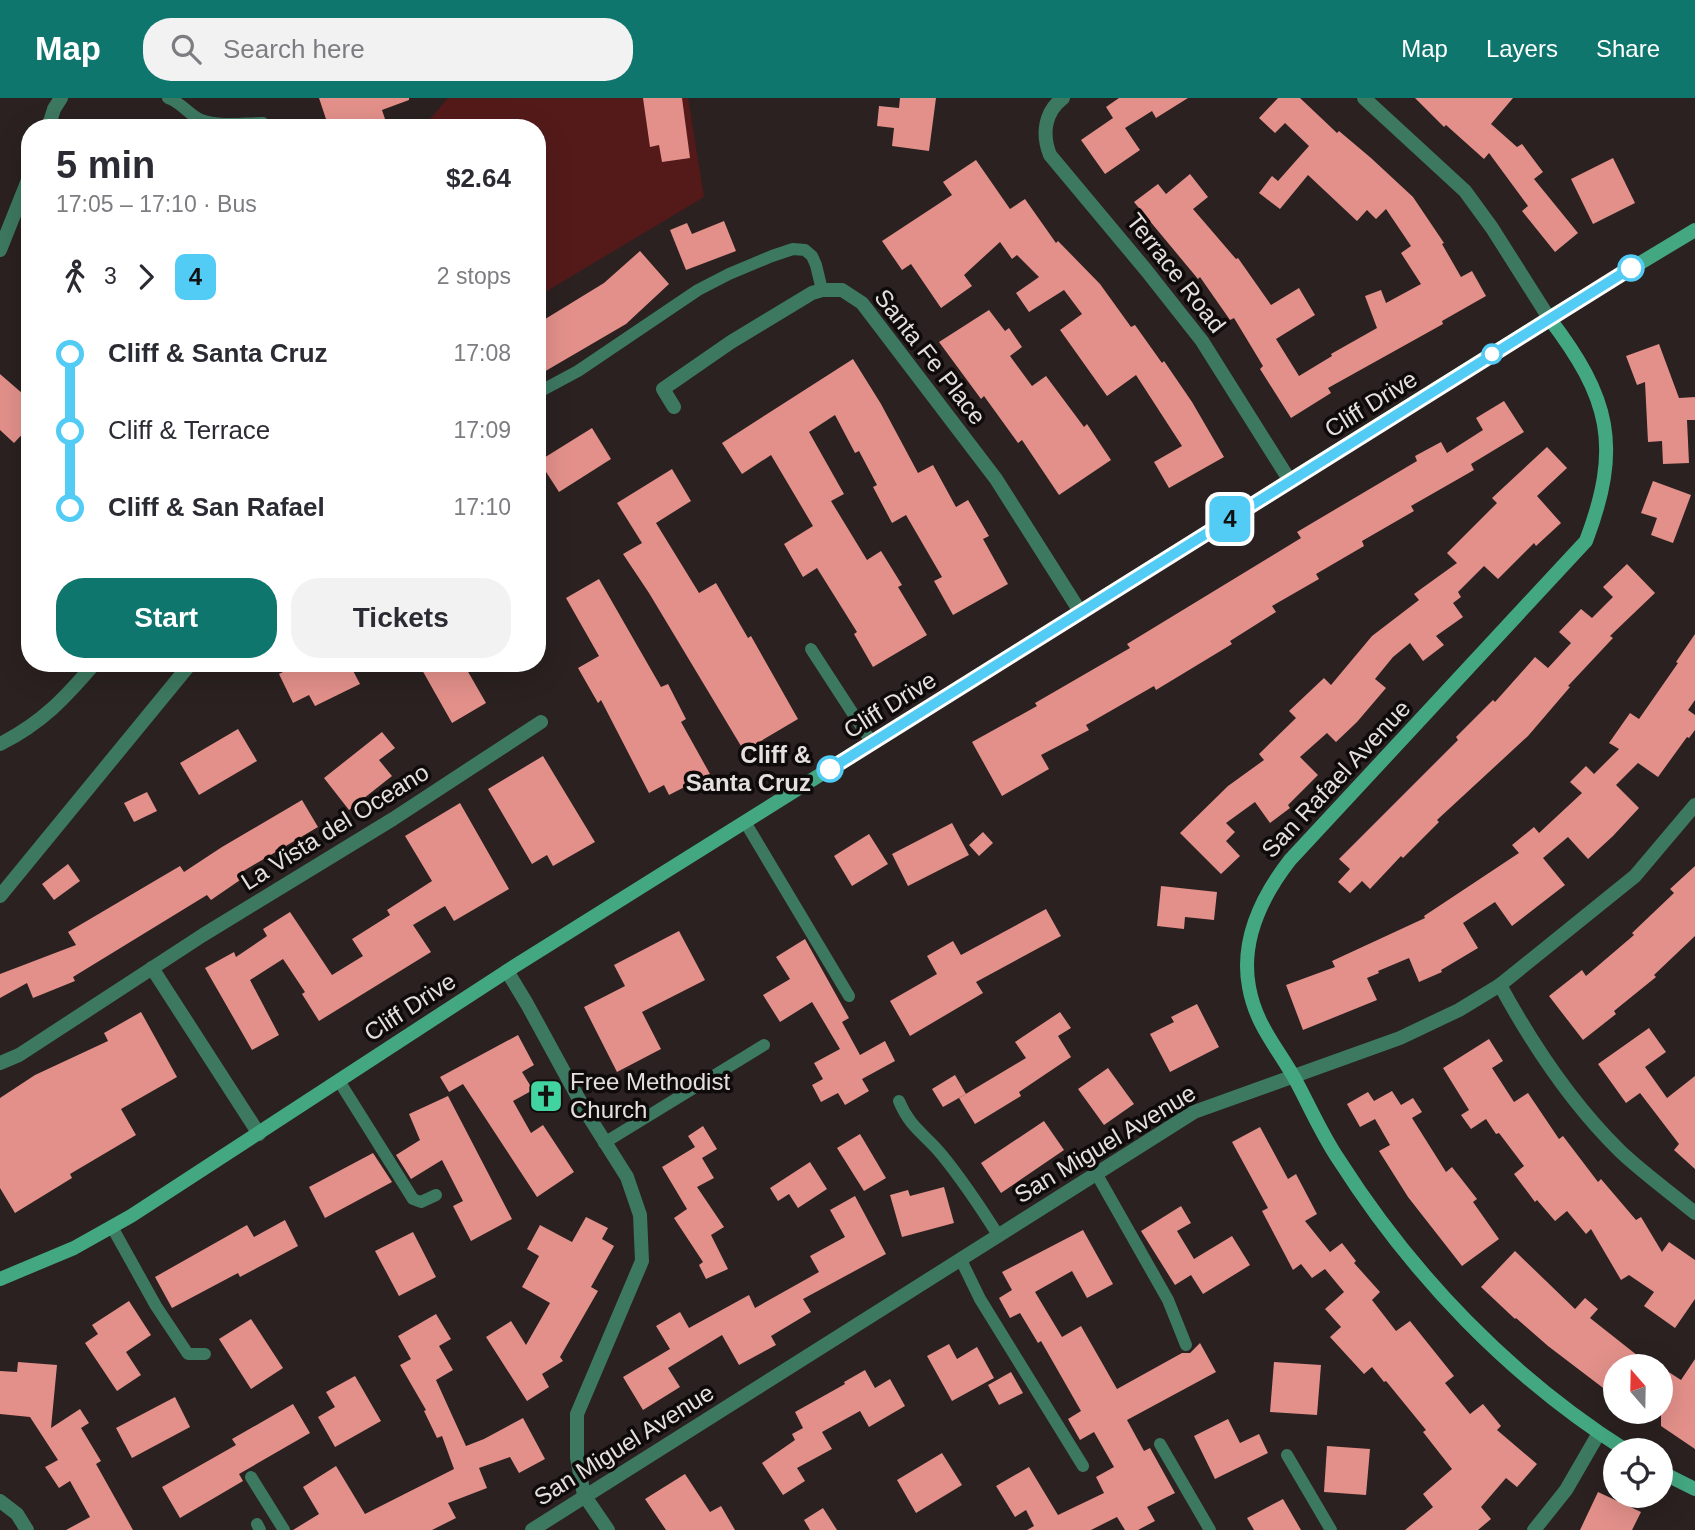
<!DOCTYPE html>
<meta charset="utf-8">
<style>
:root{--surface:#fff;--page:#f2f2f3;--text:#2b2b33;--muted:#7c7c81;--accent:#0f766e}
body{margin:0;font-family:Helvetica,sans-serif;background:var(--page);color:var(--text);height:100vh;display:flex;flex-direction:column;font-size:26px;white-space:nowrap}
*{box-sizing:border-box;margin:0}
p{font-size:23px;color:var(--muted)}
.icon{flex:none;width:38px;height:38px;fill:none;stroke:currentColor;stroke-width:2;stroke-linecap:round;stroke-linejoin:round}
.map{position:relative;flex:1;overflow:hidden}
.drawer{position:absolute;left:21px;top:21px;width:525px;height:553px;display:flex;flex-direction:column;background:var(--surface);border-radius:28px;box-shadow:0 7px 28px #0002}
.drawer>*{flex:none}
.badge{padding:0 14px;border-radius:10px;font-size:24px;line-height:46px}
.needle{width:46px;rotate:340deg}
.tools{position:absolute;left:1603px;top:1256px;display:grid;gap:14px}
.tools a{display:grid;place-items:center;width:70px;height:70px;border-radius:50%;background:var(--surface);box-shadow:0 7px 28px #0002;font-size:35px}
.map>.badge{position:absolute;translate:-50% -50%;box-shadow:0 0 0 4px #fff}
.legs{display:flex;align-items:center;gap:10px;height:77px;padding:0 35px;font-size:23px}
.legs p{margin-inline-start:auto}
.head{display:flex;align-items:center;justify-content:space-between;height:119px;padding:0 35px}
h1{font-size:38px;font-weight:800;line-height:52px}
.button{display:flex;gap:14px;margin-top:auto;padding:14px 35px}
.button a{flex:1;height:80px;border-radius:28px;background:var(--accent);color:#fff;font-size:28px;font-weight:800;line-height:80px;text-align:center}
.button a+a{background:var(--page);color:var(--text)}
ul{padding:0 35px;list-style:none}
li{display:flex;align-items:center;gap:24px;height:77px;font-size:26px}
li i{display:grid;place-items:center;width:10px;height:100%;margin:0 9px;background:currentColor}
li i::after{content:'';width:18px;height:18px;margin:-9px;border:5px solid;border-radius:50%;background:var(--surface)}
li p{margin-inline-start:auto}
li:first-child i{background:linear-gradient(#0000 50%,currentColor 0)}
li:last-child i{background:linear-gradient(currentColor 50%,#0000 0)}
header{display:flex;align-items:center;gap:42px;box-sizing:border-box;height:98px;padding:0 35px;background:var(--accent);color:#fff}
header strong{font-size:33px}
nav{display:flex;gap:38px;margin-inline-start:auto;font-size:24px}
.search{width:490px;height:63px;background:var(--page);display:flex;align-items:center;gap:18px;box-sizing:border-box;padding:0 24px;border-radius:28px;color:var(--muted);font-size:26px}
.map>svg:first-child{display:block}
.green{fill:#541a1a}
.building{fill:#e3908a}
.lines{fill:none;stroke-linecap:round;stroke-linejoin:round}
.lane{stroke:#3d7860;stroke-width:12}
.street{stroke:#3d7860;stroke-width:14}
.secondary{stroke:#43a882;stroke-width:14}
.line-1-casing{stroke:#fff;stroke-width:16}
.line-1{stroke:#52cbf5;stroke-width:10}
.stop-1-dot{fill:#fff;stroke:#52cbf5;stroke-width:3.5}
.labels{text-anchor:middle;stroke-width:7;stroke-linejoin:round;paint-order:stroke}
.street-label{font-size:24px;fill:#e5dfde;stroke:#0f0b0b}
.stop-label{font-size:24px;font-weight:bold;fill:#e5dfde;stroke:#0f0b0b;text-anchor:end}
.poi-label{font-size:24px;fill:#e5dfde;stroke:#0f0b0b;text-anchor:start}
</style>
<header>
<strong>Map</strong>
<div class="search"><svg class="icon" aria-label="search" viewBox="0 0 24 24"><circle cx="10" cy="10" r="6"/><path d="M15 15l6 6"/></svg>Search here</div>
<nav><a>Map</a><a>Layers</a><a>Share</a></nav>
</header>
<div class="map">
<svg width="1695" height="1432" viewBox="0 0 1695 1432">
<rect width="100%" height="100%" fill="#2a2120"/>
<path class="green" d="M448,0h240l16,99 -167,100v-169h-115z"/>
<g class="building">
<path d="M319,0h90v2l-27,10 3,9 -26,9h-30z"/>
<path d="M643,0h39l8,60 -28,4 -3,-17 -9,2z"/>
<path d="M900,0h36l-7,53 -37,-5 2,-18 -17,-2 2,-20 20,2z"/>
<path d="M1119,0h69l-32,20 -4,-7 -27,17 15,22 -35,24 -24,-34 32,-22 -7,-11z"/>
<path d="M1278,0h22l37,35 2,-2 32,27 42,39 31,46 -2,1 19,33 11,-6 14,25 -44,25 1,3 -115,64 3,5 -40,25 -31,-49 3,-3 -29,-48 -4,2 -30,-43 -2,2 -64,-77 24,-18 8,10 24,-20 18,23 -15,12 43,50 2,-1 33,47 28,-17 16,27 -39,24 23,37 33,-20 -1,-2 46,-26 -12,-32 16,-6 5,13 35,-19 -20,-31 10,-7 -25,-37 -10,10 -9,-9 -10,11 -49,-46 -28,34 -21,-16 13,-17 6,5 31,-35 -24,-23 -10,10 -16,-15z"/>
<path d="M1415,0h98l-22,26 26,23 5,-3 21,28 -9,7 44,54 -23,19 -33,-41 6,-5 -39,-53 -5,6 -38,-34 -2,2z"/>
<path d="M1613,60l22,45 -42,21 -22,-45z"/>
<path d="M976,62l34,49 15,-10 31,44 2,-2 42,43 31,43 4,-2 27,38 2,-2 28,41 32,55 -55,31 -15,-26 28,-16 -46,-71 -29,21 -47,-66 22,-16 -18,-24 -35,22 -13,-19 23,-16 -22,-22 -5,4 -12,-17 -36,33 8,11 -31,22 -30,-44 -9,6 -20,-29 70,-46 -9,-13z"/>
<path d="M724,123l12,30 -50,19 -16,-40 17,-7 5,11z"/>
<path d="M640,153l29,33 -43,40 -89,52v-52l67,-41z"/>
<path d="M989,212l16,21 4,-3 13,19 -12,9 22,30 14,-10 38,51 3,-3 24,36 -52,35 -37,-55 -4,3 -34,-47 -3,3 -42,-57z"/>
<path d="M1659,246l20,54 16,-1v23h-8l2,43 -26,1 -1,-23 -14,1 -3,-60 -8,3 -11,-29z"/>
<path d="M853,261l28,45 37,69 15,-8 23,42 12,-7 21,36 -6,3 25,45 -55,31 -19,-34 8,-4 -36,-62 -14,8 -19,-36 4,-2 -18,-34 -4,2 -20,-38 -26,17 35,62 -13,7 36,59 14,-9 21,34 -4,2 29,48 -54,32 -19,-33 3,-2 -40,-64 -14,9 -19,-33 29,-18 -42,-71 -29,19 -20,-31z"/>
<path d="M0,276l30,26v26l-16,17 -14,-13z"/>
<path d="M1504,303l20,31 -53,32 3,6 -63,36 3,5 -52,30 2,5 -48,28 3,5 -47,27 4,6 -46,29 2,3 -76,46 -2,-4 -68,39 3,5 -48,25 8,14 -47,27 -30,-54 65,-36 -2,-3 95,-55 -3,-4 174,-106 -4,-6 120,-71 -2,-5 26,-14 6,11 36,-23 -7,-12z"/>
<path d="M592,330l19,31 -52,33 -20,-31z"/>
<path d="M1547,349l20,21 -30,28 24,27 -25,23 -2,-3 -36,36 -14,-13 -26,26 3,5 -8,6 10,14 -27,19 8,9 -21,16 -13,-18 -17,14 -18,22 11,9 -29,34 -21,20 -9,-9 -27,24 18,18 -30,30 2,3 -20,15 -15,-21 -29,21 9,9 -9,9 14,15 -19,18 -41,-41 48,-47 36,-26 -5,-6 37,-36 -7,-7 35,-33 7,7 41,-49 47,-36 -5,-6 43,-31 -10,-10 50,-50 -5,-5z"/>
<path d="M672,371l19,32 -35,22 43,70 17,-10 32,55 3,-2 47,83 -54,32 -95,-158 -26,-39 19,-11 -25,-40z"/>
<path d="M1653,383l38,14 -18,48 -22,-8 6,-17 -16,-5z"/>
<path d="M1627,466l28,29 -45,43 3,2 -45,48 2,1 -42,49 -91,84 2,2 -36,36 -2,-2 -31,33 -8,-8 -12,12 -12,-11 12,-13 -11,-10 119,-119 -2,-3 37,-37 2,2 40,-45 13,11 23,-25 -12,-11 22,-23 11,9 21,-21 -10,-10z"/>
<path d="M599,481l62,108 7,-3 18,35 -5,3 29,52 -41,21 -5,-10 -15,8 -48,-93 -3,3 -20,-35 21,-12 -33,-58z"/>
<path d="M1695,536v66l-7,10 7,5v15l-6,8 -2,-1 -29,40 -20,-14 -22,22 23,23 -26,28 -25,23 -20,-22 -25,21 22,27 -53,41 -17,-24 -32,21 15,25 -37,22 1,2 -23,10 -10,-24 -31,13 1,2 -12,5 10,22 -74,30 -17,-45 49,-18 -3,-6 93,-43 -1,-2 95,-63 -7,-8 22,-18 5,6 43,-40 -12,-11 16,-16 8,8 25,-25 -10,-6 21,-30 9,6 39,-56 -2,-1z"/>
<path d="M301,565h6l3,6 13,-6h26l11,21 -45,22 -6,-11 -16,8 -14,-29z"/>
<path d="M429,565h34l23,40 -34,20 -31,-55z"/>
<path d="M238,631l19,32 -58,34 -19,-32z"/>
<path d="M382,634l13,16 -16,12 13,16 -43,34 -25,-32z"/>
<path d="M543,658l52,86 -42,24 -6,-11 -15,9 -44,-75z"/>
<path d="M147,694l10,19 -23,11 -10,-19z"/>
<path d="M302,702l16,27 -78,46 3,5 -32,22 -4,-5 -134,82 2,4 -42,17 -6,-15 -27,15v-24l76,-29 -8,-13 112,-66 4,6 38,-25z"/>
<path d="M460,705l49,86 -55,32 -9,-15 -32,19 18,27 -112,69 -17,-27 3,-2 -22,-33 -33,21 29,55 -27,15 -47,-82 29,-16 2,5 31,-21 -4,-7 27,-17 42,63 31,-19 -11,-17 38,-24 -3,-5 45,-29 -27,-45z"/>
<path d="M952,725l17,32 -61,31 -16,-32z"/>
<path d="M983,734l10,11 -14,13 -10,-11z"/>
<path d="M869,736l19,30 -36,22 -18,-30z"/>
<path d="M68,766l12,17 -26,19 -12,-16z"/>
<path d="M1695,768v70l-41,39 2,2 -42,34 2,3 -33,26 -34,-44 33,-26 4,6 48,-41 -2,-2 42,-40 -4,-4z"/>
<path d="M1161,788l56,6 -3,28 -29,-3 -1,12 -27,-3z"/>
<path d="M1046,811l15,27 -85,46 7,11 -73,43 -20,-35 47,-27 -10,-18 26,-15 8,14z"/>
<path d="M679,833l26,49 -63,32 19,37 -44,23 -33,-65 41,-21 -11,-21z"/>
<path d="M805,841l44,79 -7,4 18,33 25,-14 10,20 -33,18 7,12 -24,14 -7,-12 -17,9 -9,-17 11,-6 -9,-16 26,-14 -28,-47 -32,20 -17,-27 27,-16 -14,-22z"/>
<path d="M1197,906l22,43 -49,25 -20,-38 24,-12 -3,-5z"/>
<path d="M141,914l36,65 -56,32 15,26 -66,39 2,4 -57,35 -15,-25v-90l35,-23 73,-34 -4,-8z"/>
<path d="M1060,914l11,16 -13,8 13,21 -52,35 2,4 -46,28 -16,-26 67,-40 -11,-16z"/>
<path d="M1649,930l17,24 -21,15 22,31 28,-22v93l-21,-19 5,-6 -39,-51 -14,10 -28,-39z"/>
<path d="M518,937l16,30 -12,7 11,18 -20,11 18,32 12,-8 31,47 -37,25 -74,-113 -14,8 -9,-15z"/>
<path d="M1489,941l14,22 -11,7 22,34 14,-9 31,46 4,-3 35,46 3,-3 35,41 5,-3 21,35 7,-10 26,18v39l-20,29 -31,-22 10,-14 -25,-17 -8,5 -30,-51 -5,5 -19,-23 -12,10 -18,-21 -2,2 -21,-28 10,-8 -25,-33 -3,1 -10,-15 -15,10 -10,-14 8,-5 -26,-42z"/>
<path d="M1108,970l26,36 -30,21 -26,-36z"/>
<path d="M955,977l11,19 -23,13 -11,-18z"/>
<path d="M1392,993l9,14 12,-7 9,14 -10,6 34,54 6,-5 25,32 -4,3 26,37 -37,27 -54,-69 -29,-46 11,-6 -15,-26 -15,8 -13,-23 21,-12 6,9z"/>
<path d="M448,998l64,123 -41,22 -18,-35 10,-5 -21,-41 -31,19 -15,-24 24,-15 -11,-26z"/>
<path d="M1044,1023l20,29 -63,43 -20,-30z"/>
<path d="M703,1028l14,23 -15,9 12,20 -17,9 27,40 -13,8 17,34 -22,10 -7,-14 4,-3 -29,-44 13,-9 -25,-42 33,-20 -7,-11z"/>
<path d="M1260,1029l28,52 8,-5 21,40 -12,7 25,31 12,-9 14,18 -2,2 26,29 -8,8 24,31 14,-10 44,55 -9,7 25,31 13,-10 18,22 -4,4 40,34 -20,23 -11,-9 -25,29 10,12 -13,11h-73l28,-23 -10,-13 29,-25 -29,-37 3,-2 -40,-49 -2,1 -12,-15 -8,7 -34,-37 11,-10 -16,-18 19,-17 -19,-23 -13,9 -11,-14 -8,6 -31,-59 6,-3 -36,-66z"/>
<path d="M860,1036l26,44 -22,13 -27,-43z"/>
<path d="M373,1055l19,29 -67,36 -16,-31z"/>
<path d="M810,1064l17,27 -29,19 -9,-14 -11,7 -8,-13z"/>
<path d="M944,1089l10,36 -52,14 -12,-42 18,-5 2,6z"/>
<path d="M855,1098l31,58 -83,45 8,13 -40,24 5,9 -37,20 -17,-30 -54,33 12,19 -37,23 -20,-33 47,-28 -14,-23 24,-14 9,16 60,-33 6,13 64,-36 -9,-16 35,-19 -15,-27z"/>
<path d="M1181,1108l10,17 -14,8 17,28 38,-23 18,29 -47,29 -12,-19 -16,10 -34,-54z"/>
<path d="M586,1119l22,11 -6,11 12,7 -23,41 7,4 -38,66 3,4 -21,13 7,13 -22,14 -41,-64 25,-16 15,24 24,-42 -28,-16 17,-31 -12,-7 13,-24 32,17z"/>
<path d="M285,1122l13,26 -58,31 -2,-4 -66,35 -17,-31 92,-52 7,12z"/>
<path d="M1083,1132l30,54 -26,14 -15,-27 -37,21 27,45 19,-11 36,63 65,-36h8l10,-10 16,29 -89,48 17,31 6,-3 25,45 -28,14 8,14 -17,9h-13l-8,-13 -26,13h-64l7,-4 -8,-16 -11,7 -19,-31 33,-19 29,48 46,-22 -8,-16 18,-10 -20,-35 -14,8 -12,-21 13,-8 -40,-70 -3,2 -18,-30 -10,5 -11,-20 13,-8 -10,-18z"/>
<path d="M413,1134l23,45 -37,19 -24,-45z"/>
<path d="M1515,1153l60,58 10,-11 13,11 -8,9 62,49h-37v30l-67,-51 -32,-28 -1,1 -34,-32z"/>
<path d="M129,1203l22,34 -25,17 15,23 -24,16 -32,-48 13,-9 -6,-9z"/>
<path d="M436,1216l15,25 -12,7 14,24 -17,10 30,66 18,-7 39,-21 22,41 -26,14 -9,-16 -31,11 8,20 -39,15 8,15 -24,12h-139l26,-16 -16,-27 33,-21 29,48 89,-45 -12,-33 -5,2 -13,-27 2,-1 -26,-45 11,-6 -13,-23z"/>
<path d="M251,1221l32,49 -32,21 -32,-50z"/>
<path d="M949,1246l8,15 20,-12 17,31 -42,23 -25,-45z"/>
<path d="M1695,1261v90l-34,-23v-59l20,13z"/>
<path d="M18,1264l39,3 -6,63 29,-19 9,14 -8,5 20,33 -5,3 37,66h-67l24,-13 -20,-36 -11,7 -14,-21 13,-7 -28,-43 -30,-3v-43l17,1z"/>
<path d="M1274,1264l47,3 -4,50 -47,-3z"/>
<path d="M865,1272l10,18 15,-9 15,27 -36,21 -9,-16 -38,21 10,17 -35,19 8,13 -22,14 -21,-32 33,-23 -3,-6 11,-6 -8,-16 50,-28 -1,-2z"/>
<path d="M1011,1274l12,21 -24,12 -11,-20z"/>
<path d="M355,1278l26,45 -46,26 -17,-30 17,-10 -9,-15z"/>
<path d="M175,1299l15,30 -58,31 -16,-30z"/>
<path d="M293,1306l17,29 -71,41 4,7 -63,37 -18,-31 74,-42 -4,-6z"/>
<path d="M1228,1321l12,24 19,-9 9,19 -53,26 -21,-43z"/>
<path d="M1327,1348l43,3 -4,46 -42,-3z"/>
<path d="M942,1355l20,32 -46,28 -19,-33z"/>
<path d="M685,1376l25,38 11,-6 14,24h-69l-21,-31z"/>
<path d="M1598,1394l43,20 -9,18h-52z"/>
<path d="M1283,1401l18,31h-47l-7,-12z"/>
<path d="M823,1410l14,22h-27l-6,-10z"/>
</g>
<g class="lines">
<g class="lane">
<path d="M168,0c13,4 21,17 33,22 19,7 43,3 62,3"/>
<path d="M537,295l41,-22 120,-81 31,-16 43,-18 21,-7 12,1 7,6 4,9 6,25"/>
<path d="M811,551l61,94"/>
<path d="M745,724l104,174"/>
<path d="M339,983l74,118 8,3 15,-7"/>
<path d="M899,1003c11,27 26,33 43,54 21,26 39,53 56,80"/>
<path d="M604,1045l160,-98"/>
<path d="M1096,1075l72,127 18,45"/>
<path d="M112,1129l44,79 32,48h17"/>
<path d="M961,1162l19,39 103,167"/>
<path d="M1160,1346l50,86"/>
<path d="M1287,1357l44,75"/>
<path d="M251,1379l33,53"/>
<path d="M257,1426l3,6"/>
</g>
<g class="street">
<path d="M1063,0c-19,14 -21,37 -13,57l96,115 56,71 88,140"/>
<path d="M1364,0l101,93 27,37 57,90"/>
<path d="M48,30l6,-19 7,-11"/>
<path d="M0,152l30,-75"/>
<path d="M674,309l-11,-18 68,-47 81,-49 10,-3h20l20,13 134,176 85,134"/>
<path d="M0,646c42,-21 65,-46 95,-81"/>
<path d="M0,798l191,-233"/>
<path d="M152,870l107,166"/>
<path d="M507,873l20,33 59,108 41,65 13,38 2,46 -65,153v44l7,37 24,35"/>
<path d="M1500,887c31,57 73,120 120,166 23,22 50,41 75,62"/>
<path d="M0,965l19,-8 184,-120 190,-116 148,-97"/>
<path d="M0,1403l17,13 10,16"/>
<path d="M532,1432l662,-418 206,-74 59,-28 41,-25 135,-109 60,-71"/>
<path d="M1534,1432l32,-40 33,-57"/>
</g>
<g class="secondary">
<path d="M1549,220c61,80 73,128 37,223l-296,319c-28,36 -50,79 -41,127 7,39 29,61 47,94 14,26 26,54 43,79 74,116 171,217 288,291"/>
<path d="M0,1181l74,-31 57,-32 376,-245 1042,-653 146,-88"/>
<path d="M1661,1374l34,17"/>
</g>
</g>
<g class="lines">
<g class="line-1-casing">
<path id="line-1" d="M830,671l801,-501"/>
</g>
<use href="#line-1" class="line-1"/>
</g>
<defs>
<g id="church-square" transform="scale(1.75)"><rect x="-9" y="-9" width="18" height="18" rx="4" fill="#41d4a1" stroke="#0f0b0b"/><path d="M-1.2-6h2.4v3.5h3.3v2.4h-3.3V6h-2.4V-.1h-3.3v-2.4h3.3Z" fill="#111"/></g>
</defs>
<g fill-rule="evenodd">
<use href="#church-square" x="546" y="998"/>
</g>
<g class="stop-1-dot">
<circle cx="1631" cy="170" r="12"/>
<circle cx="1492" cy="256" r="9"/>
<circle cx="830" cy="671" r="12"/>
</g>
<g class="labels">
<g class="street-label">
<text transform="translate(1176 175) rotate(52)" y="8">Terrace Road</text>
<text transform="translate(930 259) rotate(52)" y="8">Santa Fe Place</text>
<text transform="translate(1371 306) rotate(-32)" y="8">Cliff Drive</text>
<text transform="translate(890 607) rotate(-32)" y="8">Cliff Drive</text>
<text transform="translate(1336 681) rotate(-47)" y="8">San Rafael Avenue</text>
<text transform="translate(335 729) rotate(-32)" y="8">La Vista del Oceano</text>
<text transform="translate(410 909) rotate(-33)" y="8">Cliff Drive</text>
<text transform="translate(1105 1046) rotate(-31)" y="8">San Miguel Avenue</text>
<text transform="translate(624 1347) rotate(-32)" y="8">San Miguel Avenue</text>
</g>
<g class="stop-label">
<text x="811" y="665">Cliff &amp;<tspan x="811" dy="28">Santa Cruz</tspan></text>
</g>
<g class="poi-label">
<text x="570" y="992">Free Methodist<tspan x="570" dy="28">Church</tspan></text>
</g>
</g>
</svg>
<div class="tools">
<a><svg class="needle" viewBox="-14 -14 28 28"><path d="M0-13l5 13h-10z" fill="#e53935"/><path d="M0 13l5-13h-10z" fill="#7c7c81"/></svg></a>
<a><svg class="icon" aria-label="locate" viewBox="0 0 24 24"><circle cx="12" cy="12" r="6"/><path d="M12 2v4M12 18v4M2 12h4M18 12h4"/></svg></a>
</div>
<b class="badge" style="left:1230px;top:421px;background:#52cbf5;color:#111">4</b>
<section class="drawer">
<div class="head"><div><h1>5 min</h1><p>17:05 – 17:10 · Bus</p></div><b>$2.64</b></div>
<div class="legs"><svg class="icon" aria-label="walk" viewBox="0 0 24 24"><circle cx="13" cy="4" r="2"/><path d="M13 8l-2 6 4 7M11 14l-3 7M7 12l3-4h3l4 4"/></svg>3<svg class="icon" aria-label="forward" viewBox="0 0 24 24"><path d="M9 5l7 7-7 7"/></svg><b class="badge" style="background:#52cbf5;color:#111">4</b><p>2 stops</p></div>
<ul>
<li><i style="color:#52cbf5"></i><b>Cliff &amp; Santa Cruz</b><p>17:08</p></li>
<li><i style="color:#52cbf5"></i><span>Cliff &amp; Terrace</span><p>17:09</p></li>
<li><i style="color:#52cbf5"></i><b>Cliff &amp; San Rafael</b><p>17:10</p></li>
</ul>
<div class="button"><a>Start</a><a>Tickets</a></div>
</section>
</div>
